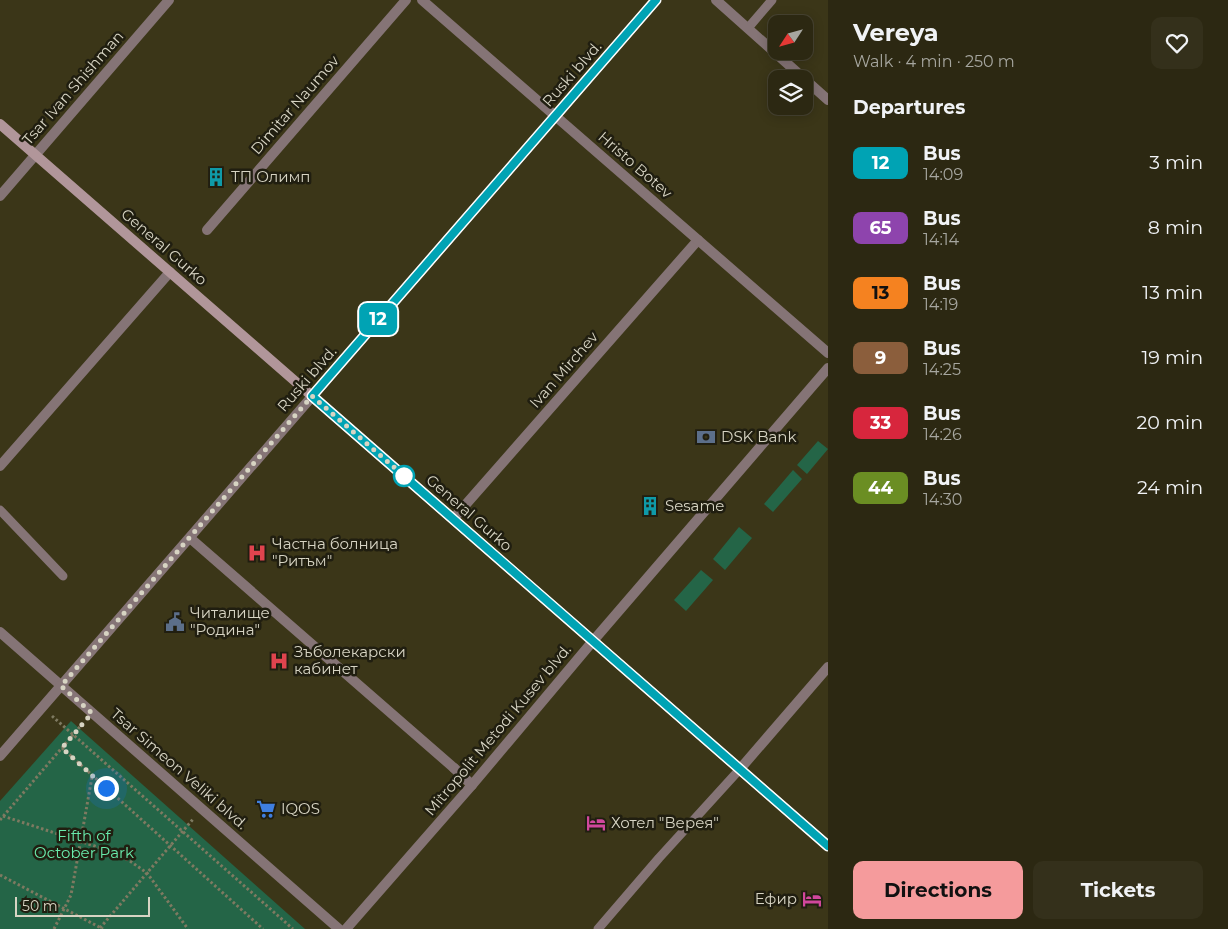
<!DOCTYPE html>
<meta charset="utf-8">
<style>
:root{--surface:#2c2812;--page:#34301b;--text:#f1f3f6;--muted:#a6a69f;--line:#484432;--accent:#f59b9c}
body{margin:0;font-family:Montserrat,sans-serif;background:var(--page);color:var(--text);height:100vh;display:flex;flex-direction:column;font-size:19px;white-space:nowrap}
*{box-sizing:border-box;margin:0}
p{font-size:16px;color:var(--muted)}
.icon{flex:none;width:28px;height:28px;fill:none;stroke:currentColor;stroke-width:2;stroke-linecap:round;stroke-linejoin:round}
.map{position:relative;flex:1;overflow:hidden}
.panel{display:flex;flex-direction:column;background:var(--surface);width:400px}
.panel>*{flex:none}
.badge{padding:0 10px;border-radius:8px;font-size:18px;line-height:32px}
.needle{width:32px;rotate:234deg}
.controls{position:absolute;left:768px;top:15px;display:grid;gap:10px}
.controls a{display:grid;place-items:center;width:45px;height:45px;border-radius:10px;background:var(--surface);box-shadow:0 2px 12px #0003,0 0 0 1px var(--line);font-size:25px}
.scale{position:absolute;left:15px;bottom:12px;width:135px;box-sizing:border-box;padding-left:5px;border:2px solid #d7d4c3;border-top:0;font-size:14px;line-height:18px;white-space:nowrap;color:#d7d4c3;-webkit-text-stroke:4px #201e10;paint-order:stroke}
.you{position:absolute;width:25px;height:25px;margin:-12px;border:4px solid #fff;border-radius:50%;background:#1a73e8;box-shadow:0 0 0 8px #1a73e833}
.map>.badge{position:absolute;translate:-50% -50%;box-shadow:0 0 0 2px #fff}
h2{padding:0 25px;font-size:19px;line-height:45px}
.round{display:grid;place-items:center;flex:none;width:52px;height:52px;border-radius:10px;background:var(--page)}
.head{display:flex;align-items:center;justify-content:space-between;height:85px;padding:0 25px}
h1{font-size:24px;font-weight:700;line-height:38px}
.button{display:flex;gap:10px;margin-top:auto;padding:10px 25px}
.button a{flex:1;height:58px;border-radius:10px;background:var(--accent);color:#111;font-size:20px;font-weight:700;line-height:58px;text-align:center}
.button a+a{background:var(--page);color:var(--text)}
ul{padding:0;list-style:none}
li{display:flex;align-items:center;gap:15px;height:65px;padding:0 25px}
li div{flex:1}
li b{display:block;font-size:19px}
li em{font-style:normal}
li .badge{min-width:55px;font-weight:700;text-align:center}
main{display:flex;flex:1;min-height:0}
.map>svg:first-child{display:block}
.green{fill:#246547}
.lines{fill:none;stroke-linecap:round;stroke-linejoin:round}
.path{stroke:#7e7a61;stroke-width:3;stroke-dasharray:2.5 2.5;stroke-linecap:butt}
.service{stroke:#857476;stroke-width:9}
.pedestrian{stroke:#857476;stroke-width:10}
.minor{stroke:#857476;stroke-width:10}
.tertiary{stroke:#857476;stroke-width:10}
.secondary{stroke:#b1969a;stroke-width:10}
.line-casing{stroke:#fff;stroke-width:11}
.line{stroke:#00a3b4;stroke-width:8}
.walk{stroke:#d7d4c3;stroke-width:5;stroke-dasharray:0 9}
.stop-dot{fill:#fff;stroke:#00a3b4;stroke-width:2.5}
.labels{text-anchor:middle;stroke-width:5;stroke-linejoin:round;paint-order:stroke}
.street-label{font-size:15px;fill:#d7d4c3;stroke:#201e10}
.poi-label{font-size:15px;fill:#d7d4c3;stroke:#201e10;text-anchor:start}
.park-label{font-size:15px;fill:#69ebac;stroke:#201e10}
</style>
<main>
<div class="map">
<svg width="828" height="929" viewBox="0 0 828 929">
<rect width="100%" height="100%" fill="#3b3618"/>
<g class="green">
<path d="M818,441l10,8 -21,25 -10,-9z"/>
<path d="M793,470l9,9 -29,33 -9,-8z"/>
<path d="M739,527l13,11 -27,32 -12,-11z"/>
<path d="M701,570l12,10 -27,31 -12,-11z"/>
<path d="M71,721l234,208h-305v-128z"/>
</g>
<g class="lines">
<g class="path">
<path d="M52,716l241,213"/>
<path d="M62,748l201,181"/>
<path d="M3,816l107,35 20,10 17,12 41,56"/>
<path d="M0,820l84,-98"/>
<path d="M0,875l103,54"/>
<path d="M100,928l94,-110"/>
<path d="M54,929l17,-34 21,-118"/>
</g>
<g class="service">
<path d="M748,28l24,-28"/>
<path d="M0,510l63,66"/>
<path d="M598,929l61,-71 81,-89"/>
</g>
<g class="pedestrian">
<path d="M0,632l339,297"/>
<path d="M454,768l18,17"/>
<path d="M346,929l126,-144 121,-144"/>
</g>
<g class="minor">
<path d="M716,0l112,100"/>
<path d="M0,196l169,-196"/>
<path d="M207,230l199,-230"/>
<path d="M0,466l170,-194"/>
<path d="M453,519l245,-279"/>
<path d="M190,538l264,230"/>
<path d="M593,641l235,-273"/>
<path d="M740,769l88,-102"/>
</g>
<g class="tertiary">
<path d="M422,0l406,353"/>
<path d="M0,756l656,-756"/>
</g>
<path class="secondary" d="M0,124l828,722"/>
</g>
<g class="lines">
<g class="line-casing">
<path id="line" d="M656,0l-344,396 516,450"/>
</g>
<use href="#line" class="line"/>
<path class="walk" d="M106,788l-44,-40 30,-35 -31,-27 251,-290 99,86 -7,-6"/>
</g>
<defs>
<g id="building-bare" transform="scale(1.5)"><path d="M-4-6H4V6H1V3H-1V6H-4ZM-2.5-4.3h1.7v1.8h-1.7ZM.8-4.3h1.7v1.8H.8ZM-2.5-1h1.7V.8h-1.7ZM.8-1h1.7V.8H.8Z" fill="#0f9aa8" stroke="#201e10" stroke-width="2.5" paint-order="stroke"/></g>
<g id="bank-bare" transform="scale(1.5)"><path d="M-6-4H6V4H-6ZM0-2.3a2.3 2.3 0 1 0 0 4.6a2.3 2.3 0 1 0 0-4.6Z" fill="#5c6f8a" stroke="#201e10" stroke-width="2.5" paint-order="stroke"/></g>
<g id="hospital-bare" transform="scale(1.5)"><path d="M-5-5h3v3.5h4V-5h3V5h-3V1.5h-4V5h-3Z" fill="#e0444e" stroke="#201e10" stroke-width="2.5" paint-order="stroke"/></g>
<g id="civic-bare" transform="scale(1.5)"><path d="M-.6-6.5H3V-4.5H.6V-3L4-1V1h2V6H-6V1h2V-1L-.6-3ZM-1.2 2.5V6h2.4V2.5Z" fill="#5c6f8a" stroke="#201e10" stroke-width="2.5" paint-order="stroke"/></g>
<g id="supermarket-bare" transform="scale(1.5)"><path d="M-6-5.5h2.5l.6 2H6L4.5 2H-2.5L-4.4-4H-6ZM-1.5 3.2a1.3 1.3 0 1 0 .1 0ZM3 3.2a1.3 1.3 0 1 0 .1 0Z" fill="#3f7fe0" stroke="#201e10" stroke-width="2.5" paint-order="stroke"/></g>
<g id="hotel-bare" transform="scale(1.5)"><path d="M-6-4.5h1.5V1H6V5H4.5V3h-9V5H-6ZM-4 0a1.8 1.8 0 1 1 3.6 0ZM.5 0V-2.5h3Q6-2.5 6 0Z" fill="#d1479c" stroke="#201e10" stroke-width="2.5" paint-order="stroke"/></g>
</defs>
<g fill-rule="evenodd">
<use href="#building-bare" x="216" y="177"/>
<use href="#bank-bare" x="706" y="437"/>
<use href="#building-bare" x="650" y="506"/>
<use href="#hospital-bare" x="257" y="553"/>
<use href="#civic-bare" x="175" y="622"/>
<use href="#hospital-bare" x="279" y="661"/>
<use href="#supermarket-bare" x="266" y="809"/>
<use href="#hotel-bare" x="596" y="823"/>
<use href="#hotel-bare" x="812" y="899"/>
</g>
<circle class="stop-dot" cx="404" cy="476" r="10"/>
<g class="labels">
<g class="street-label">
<text transform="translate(572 74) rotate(-49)" y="5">Ruski blvd.</text>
<text transform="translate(73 88) rotate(-49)" y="5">Tsar Ivan Shishman</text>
<text transform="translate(295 105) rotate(-49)" y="5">Dimitar Naumov</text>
<text transform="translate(635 165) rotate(41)" y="5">Hristo Botev</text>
<text transform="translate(164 247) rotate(41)" y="5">General Gurko</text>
<text transform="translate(564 370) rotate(-49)" y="5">Ivan Mirchev</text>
<text transform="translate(307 379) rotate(-49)" y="5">Ruski blvd.</text>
<text transform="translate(469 513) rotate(41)" y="5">General Gurko</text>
<text transform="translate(498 730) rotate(-50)" y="5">Mitropolit Metodi Kusev blvd.</text>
<text transform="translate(179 769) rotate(41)" y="5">Tsar Simeon Veliki blvd.</text>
</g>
<g class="poi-label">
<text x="231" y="182">ТП Олимп</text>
<text x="721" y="442">DSK Bank</text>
<text x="665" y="511">Sesame</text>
<text x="272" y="549">Частна болница<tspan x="272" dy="17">"Ритъм"</tspan></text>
<text x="190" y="618">Читалище<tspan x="190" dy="17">"Родина"</tspan></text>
<text x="294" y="657">Зъболекарски<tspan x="294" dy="17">кабинет</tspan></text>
<text x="281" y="814">IQOS</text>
<text x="611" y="828">Хотел "Верея"</text>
<text x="797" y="904" text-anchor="end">Ефир</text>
</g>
<g class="park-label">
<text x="84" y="841">Fifth of<tspan x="84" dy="17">October Park</tspan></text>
</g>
</g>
</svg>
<div class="controls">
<a><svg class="needle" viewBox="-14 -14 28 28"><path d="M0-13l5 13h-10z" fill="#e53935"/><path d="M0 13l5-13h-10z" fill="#a6a69f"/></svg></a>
<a><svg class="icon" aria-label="layers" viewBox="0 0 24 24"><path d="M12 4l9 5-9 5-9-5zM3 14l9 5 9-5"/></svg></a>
</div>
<div class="scale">50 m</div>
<div class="you" style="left:106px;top:788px"></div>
<b class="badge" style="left:378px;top:319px;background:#00a3b4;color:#fff">12</b>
</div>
<section class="panel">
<div class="head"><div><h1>Vereya</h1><p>Walk · 4 min · 250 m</p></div><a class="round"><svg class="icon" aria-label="heart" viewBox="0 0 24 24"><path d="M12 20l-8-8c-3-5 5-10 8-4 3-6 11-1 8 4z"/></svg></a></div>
<h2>Departures</h2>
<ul>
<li><span class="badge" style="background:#00a3b4;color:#fff">12</span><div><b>Bus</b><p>14:09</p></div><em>3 min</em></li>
<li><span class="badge" style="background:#8e44ad;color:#fff">65</span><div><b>Bus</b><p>14:14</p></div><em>8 min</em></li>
<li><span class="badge" style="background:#f58220;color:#111">13</span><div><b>Bus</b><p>14:19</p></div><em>13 min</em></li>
<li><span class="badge" style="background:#8b5e3c;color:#fff">9</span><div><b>Bus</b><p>14:25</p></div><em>19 min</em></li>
<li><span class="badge" style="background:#d7263d;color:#fff">33</span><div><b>Bus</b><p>14:26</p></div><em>20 min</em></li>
<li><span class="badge" style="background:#6b8e23;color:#fff">44</span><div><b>Bus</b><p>14:30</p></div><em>24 min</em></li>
</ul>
<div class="button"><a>Directions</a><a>Tickets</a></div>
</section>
</main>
